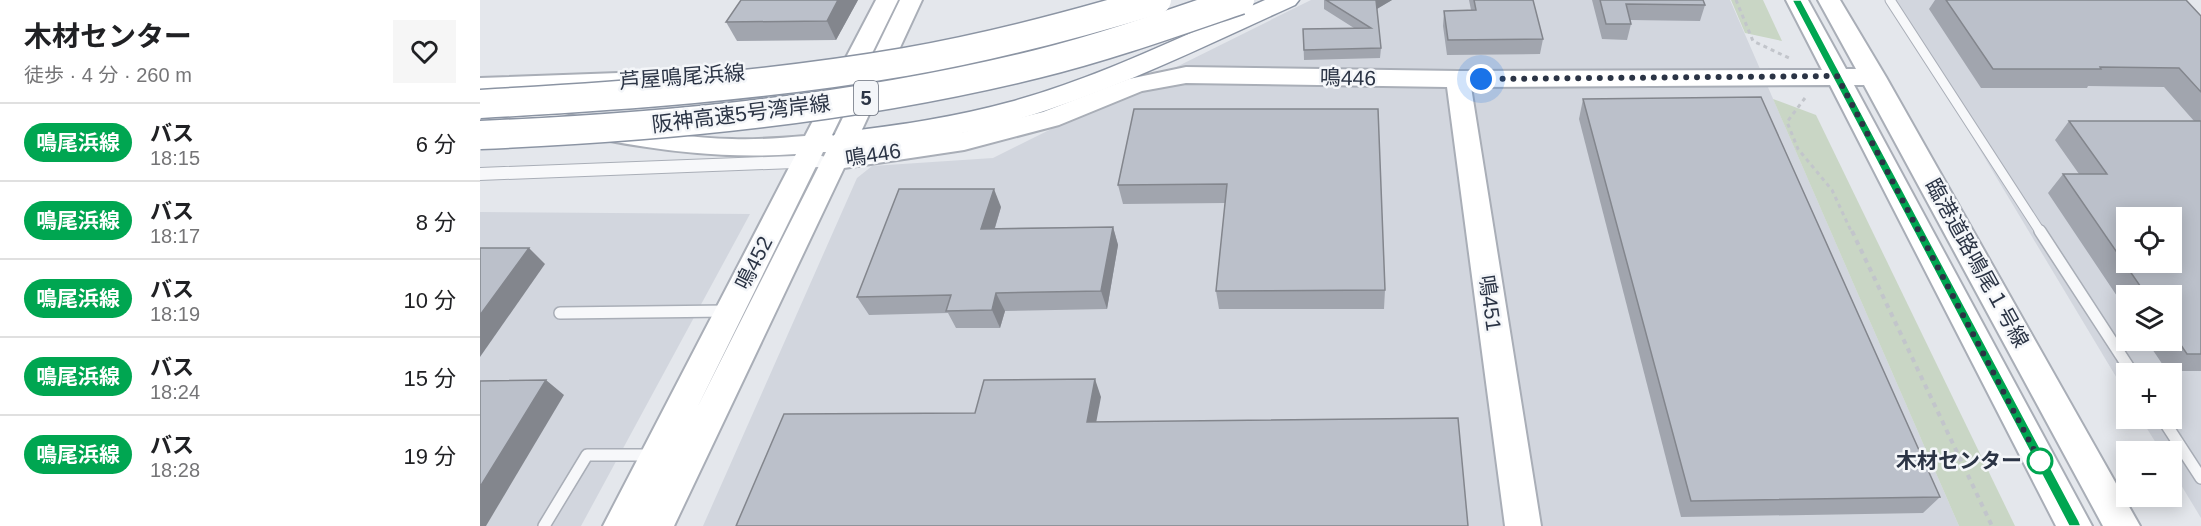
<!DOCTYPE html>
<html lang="ja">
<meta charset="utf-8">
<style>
:root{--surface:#fff;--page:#f6f6f6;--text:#202124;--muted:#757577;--line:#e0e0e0}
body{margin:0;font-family:Helvetica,"Noto Sans JP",sans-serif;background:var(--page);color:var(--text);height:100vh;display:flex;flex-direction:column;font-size:22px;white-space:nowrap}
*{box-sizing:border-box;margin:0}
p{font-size:20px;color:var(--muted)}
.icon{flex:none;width:33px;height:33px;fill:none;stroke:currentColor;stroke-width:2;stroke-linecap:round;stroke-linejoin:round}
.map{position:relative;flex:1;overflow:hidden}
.drawer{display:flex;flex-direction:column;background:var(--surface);width:480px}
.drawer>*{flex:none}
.badge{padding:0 12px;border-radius:20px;font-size:21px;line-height:39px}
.buttons{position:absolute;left:1636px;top:207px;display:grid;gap:12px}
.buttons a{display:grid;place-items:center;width:66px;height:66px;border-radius:0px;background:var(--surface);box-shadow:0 3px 15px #0003;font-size:30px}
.you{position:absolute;width:30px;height:30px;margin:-15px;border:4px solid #fff;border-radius:50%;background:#1a73e8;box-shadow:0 0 0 9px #1a73e833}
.map>.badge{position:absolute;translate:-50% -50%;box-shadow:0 0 0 3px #fff}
.round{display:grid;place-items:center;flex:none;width:63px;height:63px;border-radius:0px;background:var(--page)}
.overview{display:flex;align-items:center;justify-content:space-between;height:102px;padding:0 24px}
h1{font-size:28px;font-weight:700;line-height:45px}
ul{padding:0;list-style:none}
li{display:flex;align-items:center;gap:18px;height:78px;padding:0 24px;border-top:2px solid var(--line)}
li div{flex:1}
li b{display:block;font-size:22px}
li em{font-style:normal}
li .badge{min-width:66px;font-weight:700;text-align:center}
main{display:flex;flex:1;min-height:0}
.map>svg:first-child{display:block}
.built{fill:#d2d6de;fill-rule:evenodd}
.green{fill:#c9d6c5}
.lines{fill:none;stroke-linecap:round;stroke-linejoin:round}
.lane-far1-casing{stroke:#a9aeb7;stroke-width:11}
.lane-casing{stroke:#a9aeb7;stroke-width:14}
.street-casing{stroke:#a9aeb7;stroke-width:2}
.secondary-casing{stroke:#a9aeb7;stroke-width:4}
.highway-casing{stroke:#8b94a3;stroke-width:3}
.path-far1{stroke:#c2c5cb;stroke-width:3;stroke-dasharray:4 4;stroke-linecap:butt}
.path{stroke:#c2c5cb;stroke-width:4;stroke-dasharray:5 5;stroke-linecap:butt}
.lane-far1{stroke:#f7f8fa;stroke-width:9}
.lane{stroke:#f7f8fa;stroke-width:11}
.street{fill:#f7f8fa;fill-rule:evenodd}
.secondary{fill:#fff;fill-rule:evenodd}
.highway{fill:#fff;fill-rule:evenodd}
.highway-bridge-casing{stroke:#8b94a3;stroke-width:31;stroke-linecap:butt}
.highway-bridge{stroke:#fff;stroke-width:28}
.wall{fill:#a1a5ae}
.shaded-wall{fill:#83868d}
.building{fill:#bbc0ca;stroke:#83868d;stroke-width:1.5;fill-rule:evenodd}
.line{fill:#00a651;stroke:#fff;stroke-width:1.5}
.walk{stroke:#2b3445;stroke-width:6;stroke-dasharray:0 10.8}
.stop-dot{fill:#fff;stroke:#00a651;stroke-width:3}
.labels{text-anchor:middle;stroke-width:5;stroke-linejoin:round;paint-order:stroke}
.shield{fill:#f4f6f9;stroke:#676e7b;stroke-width:1.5}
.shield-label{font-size:20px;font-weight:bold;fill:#2b3445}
.street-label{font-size:21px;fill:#2b3445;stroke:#f4f6f9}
.stop-label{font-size:21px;font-weight:bold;fill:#2b3445;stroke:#f4f6f9;text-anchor:end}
</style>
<main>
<section class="drawer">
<div class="overview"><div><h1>木材センター</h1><p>徒歩 · 4 分 · 260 m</p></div><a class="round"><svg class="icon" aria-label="heart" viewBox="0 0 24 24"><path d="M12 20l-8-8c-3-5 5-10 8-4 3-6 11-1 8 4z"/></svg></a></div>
<ul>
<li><span class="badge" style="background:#00a651;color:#fff">鳴尾浜線</span><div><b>バス</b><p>18:15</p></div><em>6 分</em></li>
<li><span class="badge" style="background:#00a651;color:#fff">鳴尾浜線</span><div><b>バス</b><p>18:17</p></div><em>8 分</em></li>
<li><span class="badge" style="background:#00a651;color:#fff">鳴尾浜線</span><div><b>バス</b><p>18:19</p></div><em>10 分</em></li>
<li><span class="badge" style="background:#00a651;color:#fff">鳴尾浜線</span><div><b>バス</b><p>18:24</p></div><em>15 分</em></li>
<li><span class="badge" style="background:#00a651;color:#fff">鳴尾浜線</span><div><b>バス</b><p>18:28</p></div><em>19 分</em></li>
</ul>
</section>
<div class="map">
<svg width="1721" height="526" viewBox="0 0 1721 526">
<rect width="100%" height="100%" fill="#e4e7ec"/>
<g class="built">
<path d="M831,0h419l229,526h-1256l154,-348 15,-12 121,-8z"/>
<path d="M1410,0h263l48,51v467l-29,-48v-18l-11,-1 -20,-32 31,-1v-44h-45v21zM1647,218h45v44h-45zM1647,296h45v44h-45z"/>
<path d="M0,212l270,2 -169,312h-101z"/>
</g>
<g class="green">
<path d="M1251,0h32l19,41 -37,-8z"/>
<path d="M1293,99l43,16 199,411h-56z"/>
</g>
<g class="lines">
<g class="lane-far1-casing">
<path id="lane-far1" d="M1410,0l151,233"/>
</g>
<g class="lane-casing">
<g id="lane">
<path d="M1560,231l93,143"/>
<path d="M80,313l167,-2"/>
<path d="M1682,418l39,60"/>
<path d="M64,526l43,-71h67"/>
</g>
</g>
<g class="street-casing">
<path id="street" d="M339,155l6,2 3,4 -3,4 -6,2 -339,13v-12z"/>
</g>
<g class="secondary-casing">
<g id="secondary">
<path d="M396,0h22l-66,135 2,1 66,-136h22l-69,149 111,-17 79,-20 86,-33 57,-12 272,4 364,-1 -36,-70h22l38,69h10l-38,-69h22l46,77 254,449h-37l-239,-441h-10l238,441h-36l-226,-441 -359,2 70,439h-36l-58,-439 -261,-4 -44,8 -83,34 -95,25 -120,18 -170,358h-71l193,-372c-104,8 -209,-15 -309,-42l-3,-6 3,-6 9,-2c77,18 156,39 236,41 24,1 49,-1 73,-3zM343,152h3l-128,254z"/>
<path d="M166,72l8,3 4,5 -4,5 -8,3 -166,6v-16z"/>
</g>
</g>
<g class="highway-casing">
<path id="highway" d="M785,0h34l-4,5c-82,37 -163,77 -248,105 -46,16 -94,26 -142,33 -22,4 -50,12 -71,6l-5,-7 5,-7 10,-3c56,-7 112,-15 166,-30 88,-24 172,-66 255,-102z"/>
</g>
<g class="path-far1">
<path d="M1256,0l17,41 36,17"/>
<path d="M1325,98l-18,24 11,27 34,41 20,43"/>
</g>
<path class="path" d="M1372,231l140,295"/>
<use href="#lane-far1" class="lane-far1"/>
<use href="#lane" class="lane"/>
<use href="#street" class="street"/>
<use href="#secondary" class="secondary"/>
<use href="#highway" class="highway"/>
<g class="highway-bridge-casing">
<g id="highway-bridge">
<path d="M0,104c142,-8 285,-18 425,-42 86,-15 169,-37 252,-62"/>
<path d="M0,135c188,-8 374,-26 557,-71 69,-17 136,-41 203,-64"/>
</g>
</g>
<use href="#highway-bridge" class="highway-bridge"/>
</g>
<g class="wall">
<path d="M378,0l-22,40 -99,1 -11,-19z"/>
<path d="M844,0h68l-15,9 4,39 -1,10 -76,2 -1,-31 51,-1 -30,-19z"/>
<path d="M989,0h64l10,39 -3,15 -93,1 -4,-29 1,-15 27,-1z"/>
<path d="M1112,0h111l2,5 -5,16 -70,-1 1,4 -4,16 -25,-1z"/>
<path d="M1455,0h251l15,16v355h-34l-21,-31h26v-44h-45v15l-79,-118 15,-19h16l-24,-34 14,-19h125l-30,-34 -76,-1 -1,2h-106l-52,-79z"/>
<path d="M1103,99l357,398 -17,16 -242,4 -102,-398z"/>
<path d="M898,109l7,181 -1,19h-165l-3,-18 9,-88 -102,1 -5,-19z"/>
<path d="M521,207l-6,21 118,-1 5,18 -11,64 -102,2 -5,17h-44l-8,-15 -79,2 -12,-18z"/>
</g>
<g class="shaded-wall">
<path d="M358,0h20l-22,40 -9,-19z"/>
<path d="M896,0h16l-17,10z"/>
<path d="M514,189l7,18 -12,40 -8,-18z"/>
<path d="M633,227l5,18 -11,64 -6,-18z"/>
<path d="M49,248l16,16 -65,93v-42z"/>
<path d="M516,293l9,18 -5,17 -8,-18z"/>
<path d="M615,379l6,18 -8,42 -6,-17z"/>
<path d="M66,380l18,15 -78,131h-6v-39z"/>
</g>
<g class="building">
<path d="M261,0h97l-11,21 -101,1z"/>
<path d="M846,0h50l5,48 -77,2 -1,-21 68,-1z"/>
<path d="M994,0h59l10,39 -95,1 -4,-29 32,-1z"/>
<path d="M1120,0h103l2,5 -79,-1 5,20h-25z"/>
<path d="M1466,0h240l15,16v76l-22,-24 -79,-1 1,2h-108z"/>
<path d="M1281,97l179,400 -249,4 -108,-402z"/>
<path d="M654,109h244l7,181 -169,1 11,-107 -109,1z"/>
<path d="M1589,121h132v233h-14l-15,-22v-36h-25l-84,-122h44zM1647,218h45v44h-45z"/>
<path d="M419,189h95l-13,40 132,-2 -12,64 -105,2 -4,17 -46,1 5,-16 -94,2z"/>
<path d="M0,248h49l-49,67z"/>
<path d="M615,379l-8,43 371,-4 10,108h-732l48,-112 191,-1 9,-33z"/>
<path d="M66,380l-66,107v-106z"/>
</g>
<path class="line" d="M1312,0h9l278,521 2,5h-12z"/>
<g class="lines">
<path class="walk" d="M1001,79l356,-3 205,389 -2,-4"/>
</g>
<circle class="stop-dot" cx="1560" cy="461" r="12"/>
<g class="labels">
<rect class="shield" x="374" y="81" width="24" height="34" rx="4.5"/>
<g class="shield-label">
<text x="386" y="105">5</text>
</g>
<g class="street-label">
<text transform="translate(202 77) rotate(-4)" y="7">芦屋鳴尾浜線</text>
<text transform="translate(868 78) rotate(1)" y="7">鳴446</text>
<text transform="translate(261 114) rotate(-7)" y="7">阪神高速5号湾岸線</text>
<text transform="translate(393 155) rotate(-9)" y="7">鳴446</text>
<text transform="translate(274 263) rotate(-63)" y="7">鳴452</text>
<text transform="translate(1497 263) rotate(61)" y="7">臨港道路鳴尾１号線</text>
<text transform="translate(1010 303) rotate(82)" y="7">鳴451</text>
</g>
<g class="stop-label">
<text x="1542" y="468">木材センター</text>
</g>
</g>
</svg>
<div class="buttons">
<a><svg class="icon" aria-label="locate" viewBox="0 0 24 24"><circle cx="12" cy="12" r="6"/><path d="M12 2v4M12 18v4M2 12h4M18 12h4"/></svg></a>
<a><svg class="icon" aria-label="layers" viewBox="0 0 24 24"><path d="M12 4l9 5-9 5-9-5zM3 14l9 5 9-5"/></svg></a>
<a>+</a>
<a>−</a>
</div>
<div class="you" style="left:1001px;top:79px"></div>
</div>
</main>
